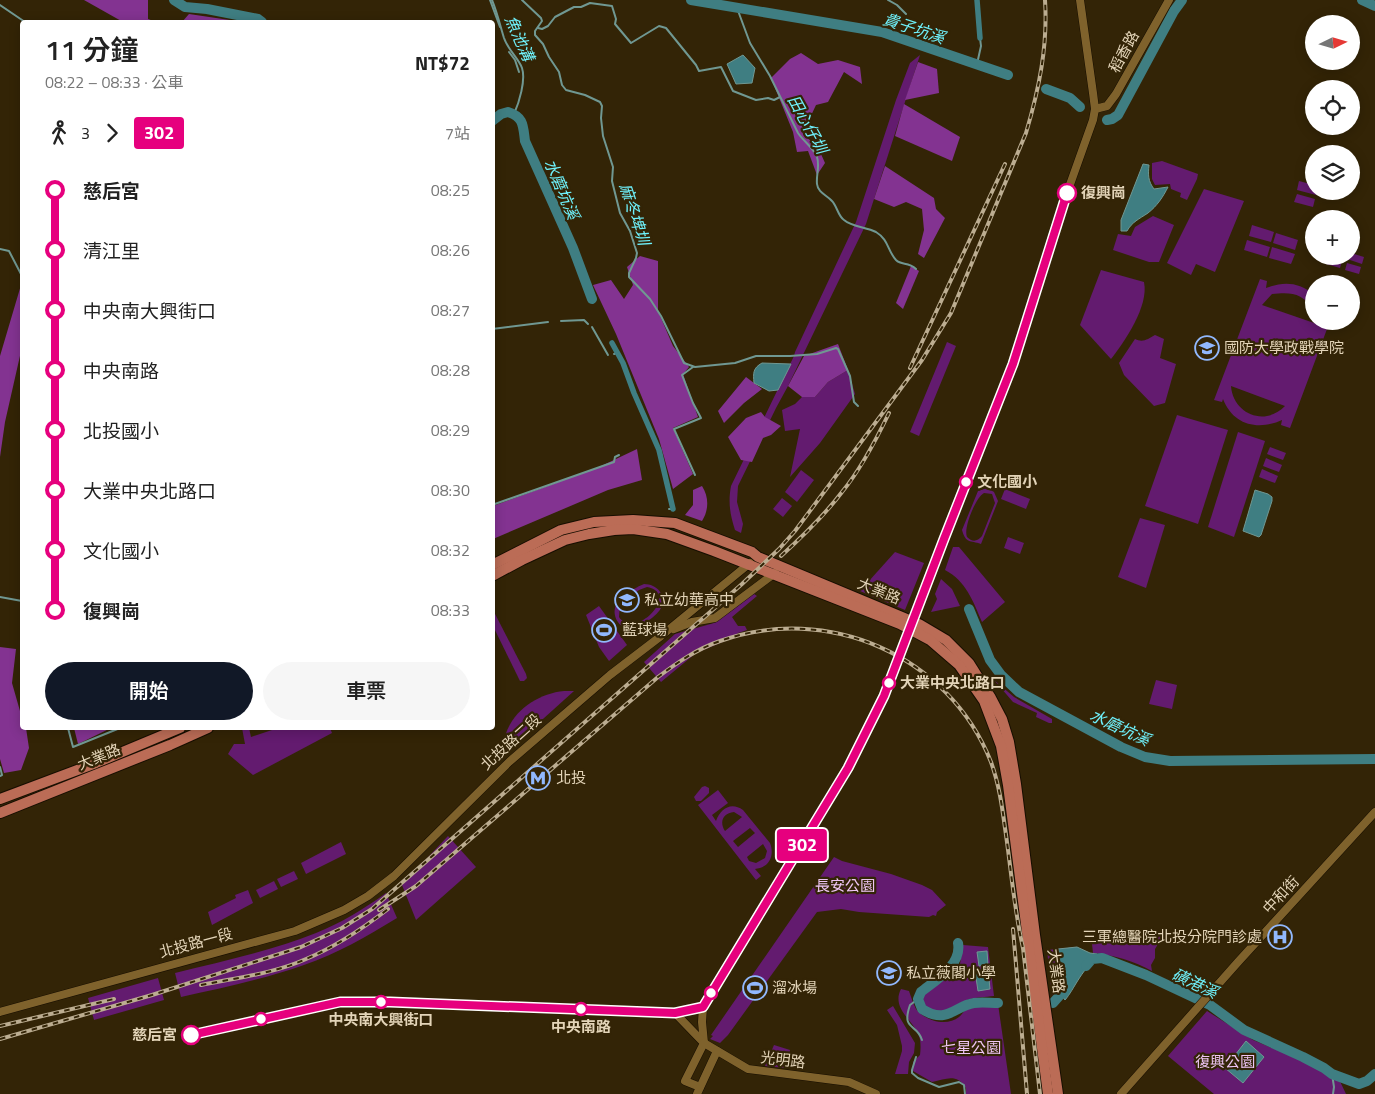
<!DOCTYPE html>
<html lang="zh-TW">
<meta charset="utf-8">
<style>
:root{--surface:#fff;--page:#f6f6f6;--text:#222;--muted:#767676;--accent:#111827}
body{margin:0;font-family:"Titillium Web","Noto Sans TC",sans-serif;background:var(--page);color:var(--text);height:100vh;display:flex;flex-direction:column;font-size:19px;white-space:nowrap}
*{box-sizing:border-box;margin:0}
p{font-size:16px;color:var(--muted)}
.icon{flex:none;width:28px;height:28px;fill:none;stroke:currentColor;stroke-width:2;stroke-linecap:round;stroke-linejoin:round}
.map{position:relative;flex:1;overflow:hidden}
.panel{position:absolute;left:20px;top:20px;width:475px;height:710px;display:flex;flex-direction:column;background:var(--surface);border-radius:5px;box-shadow:0 2px 12px #0003}
.panel>*{flex:none}
.badge{padding:0 10px;border-radius:4px;font-size:18px;line-height:32px}
.needle{width:32px;rotate:85deg}
.fabs{position:absolute;left:1305px;top:15px;display:grid;gap:10px}
.fabs a{display:grid;place-items:center;width:55px;height:55px;border-radius:50%;background:var(--surface);box-shadow:0 2px 12px #0003;font-size:25px}
.map>.badge{position:absolute;translate:-50% -50%;box-shadow:0 0 0 2px #fff}
.legs{display:flex;align-items:center;gap:8px;height:55px;padding:0 25px;font-size:16px}
.legs p{margin-inline-start:auto}
.summary{display:flex;align-items:center;justify-content:space-between;height:85px;padding:0 25px}
h1{font-size:28px;font-weight:600;line-height:38px}
.button{display:flex;gap:10px;margin-top:auto;padding:10px 25px}
.button a{flex:1;height:58px;border-radius:30px;background:var(--accent);color:#fff;font-size:20px;font-weight:600;line-height:58px;text-align:center}
.button a+a{background:var(--page);color:var(--text)}
ul{padding:0 25px;list-style:none}
li{display:flex;align-items:center;gap:18px;height:60px;font-size:19px}
li i{display:grid;place-items:center;width:8px;height:100%;margin:0 6px;background:currentColor}
li i::after{content:'';width:12px;height:12px;margin:-6px;border:4px solid;border-radius:50%;background:var(--surface)}
li p{margin-inline-start:auto}
li:first-child i{background:linear-gradient(#0000 50%,currentColor 0)}
li:last-child i{background:linear-gradient(currentColor 50%,#0000 0)}
.map>svg:first-child{display:block}
.green{fill:#631b6f;fill-rule:evenodd}
.forest{fill:#833391}
.water{fill:#3f7e82;stroke:#709892}
.lines{fill:none;stroke-linecap:round;stroke-linejoin:round}
.stream{stroke:#709892;stroke-width:2}
.canal{stroke:#3f7e82;stroke-width:5.5}
.river{stroke:#3f7e82;stroke-width:10}
.minor-casing{stroke:#170e01;stroke-width:9}
.major-casing{stroke:#170e01;stroke-width:12}
.minor{stroke:#7f622c;stroke-width:8}
.major{stroke:#bb6c56;stroke-width:10}
.rail-casing{stroke:#bcad91;stroke-width:4}
.rail{stroke:#332406;stroke-width:2;stroke-dasharray:5.5;stroke-linecap:butt}
.line-1-casing{stroke:#fff;stroke-width:11}
.line-1{stroke:#e6007e;stroke-width:8}
.stop-1-dot{fill:#fff;stroke:#e6007e;stroke-width:2.5}
.labels{text-anchor:middle;stroke-width:4.5;stroke-linejoin:round;paint-order:stroke}
.street-label{font-size:15px;fill:#e3d4b8;stroke:#332406}
.stop-label{font-size:15px;font-weight:bold;fill:#e3d4b8;stroke:#332406;text-anchor:start}
.poi-label{font-size:15px;fill:#e3d4b8;stroke:#332406;text-anchor:start}
.park-label{font-size:15px;fill:#eec5f4;stroke:#332406}
.water-label{font-size:16px;font-style:italic;fill:#6ff2fc;stroke:#332406}
</style>
<div class="map">
<svg width="1375" height="1094" viewBox="0 0 1375 1094">
<rect width="100%" height="100%" fill="#332406"/>
<g class="green">
<path d="M920,55l-54,169 -78,162 -12,22 -38,78 -1,16 6,22 -2,9 -6,-3c-5,-15 -7,-28 -4,-44l63,-130 1,-4 61,-130 40,-122 14,-37z"/>
<path d="M1162,161l36,13 -1,5 -10,21 -7,-3 1,-4 -10,-4 -1,-5 -15,1 -3,-6v-16z"/>
<path d="M1299,181l15,4v6h3l-1,4 -19,-5z"/>
<path d="M1204,189l40,12 -29,71 -19,-8 -5,11 -24,-12z"/>
<path d="M1297,194l18,5 -2,8 -19,-5z"/>
<path d="M1153,216l21,9 -15,37h-10l-36,-12 5,-16 13,2 4,-9z"/>
<path d="M1252,225l22,7 -3,10 -22,-6z"/>
<path d="M1276,233l22,7 -3,10 -22,-7z"/>
<path d="M1247,240l23,7 -3,10 -23,-7z"/>
<path d="M1272,247l23,7 -4,10 -22,-6z"/>
<path d="M1351,253l13,4 -2,7 -15,-5 1,-3h3z"/>
<path d="M1328,257l14,4 -2,7 -14,-4z"/>
<path d="M1347,263l14,4 -2,7 -14,-4z"/>
<path d="M1101,270l43,12c5,24 -19,59 -33,77l-31,-34z"/>
<path d="M1260,279l7,2 -1,7c18,-7 32,-6 48,6v16c-12,-17 -22,-18 -42,-16l-10,11 55,19v-3h13l-40,107 -9,-3 1,-5c-24,11 -49,5 -59,-21l-1,3 -8,-2zM1231,386l54,20c-20,21 -52,8 -54,-20z"/>
<path d="M1155,335l9,4 -4,19 16,6 -11,39 -11,3 -30,-31 -5,-12 16,-24c8,4 13,0 20,-4z"/>
<path d="M947,342l9,4 -37,90 -9,-4z"/>
<path d="M848,370l7,24 -35,49 -30,34 10,-48 -15,2 -3,-21 13,-6 7,-7h13l13,-15z"/>
<path d="M1177,415l51,15 -30,94 -53,-18z"/>
<path d="M1238,432l27,9 -31,96 -26,-10z"/>
<path d="M1270,447l16,6 -3,7 -16,-6z"/>
<path d="M1266,458l16,7 -3,7 -16,-6z"/>
<path d="M1262,469l16,7 -3,7 -16,-6z"/>
<path d="M801,470l13,10 -17,22 -12,-10z"/>
<path d="M987,488l7,4 4,9 -17,43c-11,-4 -15,0 -19,-14l16,-39zM984,493l8,1 3,9 -13,33c-5,6 -10,6 -15,1 -4,-9 9,-40 17,-44z"/>
<path d="M1005,489l25,10 -4,10 -25,-10z"/>
<path d="M782,498l10,8 -9,11 -10,-8z"/>
<path d="M1140,518l25,7 -19,63 -28,-11z"/>
<path d="M1008,537l16,6 -4,11 -16,-6z"/>
<path d="M953,547h6l46,55 -23,20c-9,-21 -16,-41 -37,-52z"/>
<path d="M895,552l29,11 -19,47 -45,-19z"/>
<path d="M941,579l11,10 8,17 -29,6 6,-13 -2,-5z"/>
<path d="M644,584c13,0 23,11 17,24 -3,7 -20,19 -28,20 -13,3 -22,-12 -17,-23 4,-8 20,-18 28,-21zM647,587c34,6 -12,54 -28,30l1,-12 19,-15z"/>
<path d="M750,594h4l3,2 -25,21 6,9h7l2,4 -9,3 -6,5 -36,15 -35,29 -17,-20 31,-28 39,-11z"/>
<path d="M599,606l28,39 -18,16 -10,-14 -13,-32z"/>
<path d="M492,608l34,66 1,4 -3,3h-4l-1,-2 -26,-53z"/>
<path d="M994,680l20,17 38,22v4h-3l-13,-6 1,-4 -24,-11z"/>
<path d="M1156,680l21,5 -5,24 -23,-5z"/>
<path d="M564,691h10l-70,63c-4,-35 29,-60 60,-63z"/>
<path d="M242,728h7l2,9 27,-9h52l2,5 -79,42 -25,-21 6,-10h11z"/>
<path d="M705,786l4,2v5l-8,8h-5l-2,-4 8,-10z"/>
<path d="M718,790l10,13 -16,12 4,6c4,-12 15,-20 27,-11l27,33c5,13 -1,25 -15,26l6,7 -5,4 -58,-75zM734,812l8,5 -17,14c-6,-9 -2,-18 9,-19zM750,828l5,5 -17,14 -5,-6zM763,844l4,7 -2,7 -9,5 -7,-2 -2,-4z"/>
<path d="M448,836l28,31 -60,53 -14,-35z"/>
<path d="M341,842l5,12 -40,20 -5,-11z"/>
<path d="M834,857l8,4 49,13 31,11 10,5 14,15 -9,7 -1,4 -3,-1 -4,2 -70,-5 -18,-3 -24,3 -89,123 -8,8 -10,-4 3,-3 -2,-1z"/>
<path d="M294,871l4,8 -17,8 -4,-8z"/>
<path d="M274,881l4,8 -18,9 -4,-8z"/>
<path d="M248,890l5,13 -41,22 -4,-13 28,-14 -1,-3z"/>
<path d="M386,893l11,25c-30,18 -60,36 -93,47 -40,14 -82,23 -123,32l-6,-24c47,-12 96,-22 141,-40 25,-10 48,-24 70,-40z"/>
<path d="M1163,936l-8,13v9l-4,7 1,6c-18,-10 -38,-16 -59,-18l-1,-9z"/>
<path d="M963,945l25,2 6,49c-8,1 -19,1 -27,4 -18,7 -30,24 -47,0v-7l11,-4 29,-25z"/>
<path d="M1077,947l-15,38 -10,10 -5,-45z"/>
<path d="M158,978l6,22 -70,20 -6,-22z"/>
<path d="M901,989l8,2c2,6 4,12 7,18 9,12 31,18 43,8 5,-4 5,-8 12,-10 8,-3 19,-2 27,-3l13,90h-45v-6c-10,-15 -19,-9 -34,-6l-19,-11v-9l7,-7c1,-8 1,-17 -3,-24 -8,-13 -25,-25 -16,-42z"/>
<path d="M893,1006l22,37 -1,10 -5,9 -1,12h-13l7,-23v-5l-5,-21 -10,-15z"/>
<path d="M1207,1011l46,29 84,35 9,19h-132l-46,-38z"/>
<path d="M774,1045l16,5 -3,18 -22,-2z"/>
</g>
<g class="forest">
<path d="M84,0h64v19l8,3h-33z"/>
<path d="M189,14l54,8h-61z"/>
<path d="M801,53l17,11 20,-4 22,7 2,17 -18,-12 -16,30 -12,3 -8,17 -1,16 10,7 8,18 -8,12 -9,-24 -11,1 -4,-20 -22,-54 19,-19z"/>
<path d="M918,62l19,7 2,24 -34,7z"/>
<path d="M904,104l56,33 -8,24 -57,-25z"/>
<path d="M885,166l49,32 2,11 9,9 -21,40 -6,-4 6,-24 -2,-21 -16,-7 -12,5 -20,-8z"/>
<path d="M640,256l18,5v50l15,35 16,21 -6,7 15,43 -25,11 20,46 -20,15 -14,-50 -43,-105 -23,-49 18,-5 13,19 9,-14 -6,-18z"/>
<path d="M911,266l8,5 -16,38 -7,-6z"/>
<path d="M21,285l1,62 -17,75 -5,35v-101z"/>
<path d="M838,344l10,26 -20,12 -13,15h-13l-14,-11 16,-30z"/>
<path d="M746,377l16,12 -18,14 -20,20 -6,-12z"/>
<path d="M761,412l4,5 16,9 -10,9 -8,3 -11,24 -11,-2 -13,-23 18,-19z"/>
<path d="M637,449l5,31 -34,10 -115,49v-33l104,-38z"/>
<path d="M702,486c7,11 7,24 0,35l-17,-6 8,-10v-15z"/>
<path d="M0,647l16,2 -4,34 10,35v10h4l3,20 -8,22 -17,3 -4,-14z"/>
<path d="M74,728h37l-33,16z"/>
</g>
<g class="water">
<path d="M743,55l12,13 -3,15 -16,1 -9,-20z"/>
<path d="M1143,164l6,1c-1,10 -1,16 5,24l14,-2c-5,10 -11,19 -20,26 -9,6 -16,9 -21,18h-6v-11z"/>
<path d="M762,363l29,1 -13,26 -9,1 -15,-8c-1,-10 -1,-15 8,-20z"/>
<path d="M1255,490l13,4 4,3v4l-11,34 -2,2 -16,-6z"/>
<path d="M1077,947l13,6 7,1v7c-13,3 -23,29 -32,39l-8,-11 5,-4 -4,-36z"/>
<path d="M987,951l1,14 -9,1 -2,-14z"/>
<path d="M988,969l2,20 -12,2 -3,-20z"/>
<path d="M1246,1041l18,16 -21,26 -18,-15z"/>
</g>
<g class="lines">
<g class="stream">
<path d="M490,0l10,27"/>
<path d="M492,0c5,12 8,25 12,38 4,12 15,21 18,30 4,12 -3,35 -8,46"/>
<path d="M522,0l19,18 1,3 -7,10v4l8,9 6,13 10,15 3,13 4,5 19,5 15,7 2,4 -1,12 2,18 10,31 -1,14 8,32 10,18 7,22 -1,5 -7,15v4l21,22 11,17 23,47 11,4 40,-4 21,-7h34l27,-2 19,-6 2,1 12,27 4,26 4,4"/>
<path d="M888,0l9,5 9,9"/>
<path d="M0,5l25,17"/>
<path d="M737,8l13,35 20,33 28,57c6,9 15,14 19,24 3,9 -1,18 0,27 1,9 10,11 15,17 5,5 6,15 12,19 8,7 22,7 32,12 13,8 11,18 20,28 6,6 12,1 20,9"/>
<path d="M538,28l4,1 6,-3 7,-9 19,-10h7l9,-4 22,3 4,13 -1,5 16,19 28,-17 7,2 30,37 3,6 22,-4 12,24 23,9 12,-2 6,2 6,-3"/>
<path d="M509,52l6,8 4,12"/>
<path d="M977,64l4,-18 -1,-8"/>
<path d="M0,249l9,2 13,25"/>
<path d="M561,321l23,-1 4,4"/>
<path d="M592,327l16,28"/>
<path d="M492,329l56,-7"/>
<path d="M614,354l3,-1"/>
<path d="M693,367l-11,8 11,28 8,15 -27,11 21,46"/>
<path d="M492,505l122,-43 1,-5 4,-2"/>
<path d="M669,509h4"/>
<path d="M492,541l2,-1"/>
<path d="M0,597l22,4"/>
<path d="M68,728l5,19 47,-19"/>
<path d="M0,767l2,8 -2,1"/>
<path d="M918,999l-8,6c-9,26 7,18 12,35"/>
<path d="M916,1057l-4,13v3l6,5 21,9 20,-5 5,3 1,9"/>
<path d="M1332,1074l2,13 -1,7"/>
</g>
<g class="canal">
<path d="M977,0l3,38"/>
<path d="M612,343l11,20 11,30 25,57 14,59"/>
</g>
<g class="river">
<path d="M174,0l11,7 22,2 51,10 4,3"/>
<path d="M691,0l191,32 126,43"/>
<path d="M1362,0l13,6"/>
<path d="M1046,89l24,9 10,9"/>
<path d="M1107,120l5,-1 6,-4 56,-104 8,-11"/>
<path d="M492,121l9,-7 7,-2c16,5 15,14 17,29l48,107 19,51"/>
<path d="M969,609l21,51 11,15 18,17 102,55 24,10 25,4 205,-2"/>
<path d="M958,943c4,22 -22,37 -37,49l-3,7 4,10c25,16 32,-3 52,-6 8,-1 16,0 24,0"/>
<path d="M1086,966l6,-7 10,-1 44,17 64,30 34,25 59,27 21,11 8,6 27,10 8,-3 8,-7"/>
<path d="M1053,1003l15,-17"/>
</g>
<g class="minor-casing">
<g id="minor">
<path d="M1095,109l12,-3 9,-12 53,-94"/>
<path d="M674,629l18,-7 23,-4 60,-45"/>
<path d="M703,1007l-1,15 2,21"/>
<path d="M0,1012l295,-81 49,-21 24,-14 26,-20 115,-114 101,-87 51,-39 89,-73"/>
<path d="M675,1013l28,-6 145,-238 36,-73 60,-157 69,-176 44,-142 36,-101 2,-11 -2,-16 -13,-93"/>
<path d="M675,1013l29,30 44,26 101,13 27,12"/>
<path d="M700,1087l-15,-6 19,-38"/>
<path d="M697,1094l20,-43"/>
<path d="M1121,1094l117,-132 137,-150"/>
</g>
</g>
<g class="major-casing">
<g id="major">
<path d="M492,565l69,-35 33,-8 39,-2 42,3 77,29 6,5 161,67 27,16 23,23 22,35 11,21 7,23 7,42 19,151 23,159"/>
<path d="M492,576l30,-16 43,-20 24,-6 25,-4 19,-1 34,5 47,17 186,73 30,16 29,25 25,36 17,45 7,39 40,309"/>
<path d="M0,799l96,-36 84,-35"/>
<path d="M0,813l170,-68 38,-17"/>
</g>
</g>
<use href="#minor" class="minor"/>
<use href="#major" class="major"/>
<g class="rail-casing">
<g id="rail">
<path d="M910,368l95,-204"/>
<path d="M781,556c22,-20 43,-40 61,-64 19,-23 34,-52 47,-79"/>
<path d="M379,910l37,-24 242,-209c20,-15 39,-28 62,-36 107,-38 229,14 271,121 8,22 11,44 14,66 6,40 9,81 18,120l17,146"/>
<path d="M1013,929l14,165"/>
<path d="M201,985c34,-7 72,-11 105,-26 29,-12 56,-30 82,-50"/>
<path d="M0,1026l114,-27"/>
<path d="M0,1039l152,-44 149,-48 41,-19 30,-19 370,-325 37,-35 16,-18 127,-171 29,-47 75,-180c13,-44 22,-87 19,-133"/>
</g>
</g>
<use href="#rail" class="rail"/>
</g>
<g class="lines">
<g class="line-1-casing">
<path id="line-1" d="M191,1035l149,-33h50l285,11 28,-6 145,-239 36,-72 60,-157 69,-175 54,-171"/>
</g>
<use href="#line-1" class="line-1"/>
</g>
<defs>
<g id="university-ring" transform="scale(1.25)"><circle r="9.5" fill="#332406" stroke="#91b8fd" stroke-width="1.5"/><path d="M0-5L7-2L0 1L-7-2ZM-4 1L0 2.5L4 1V4Q0 6-4 4Z" fill="#91b8fd"/></g>
<g id="school-ring" transform="scale(1.25)"><circle r="9.5" fill="#332406" stroke="#91b8fd" stroke-width="1.5"/><path d="M0-5L7-2L0 1L-7-2ZM-4 1L0 2.5L4 1V4Q0 6-4 4Z" fill="#91b8fd"/></g>
<g id="stadium-ring" transform="scale(1.25)"><circle r="9.5" fill="#332406" stroke="#91b8fd" stroke-width="1.5"/><path d="M0-5a6.5 5 0 1 0 0 10a6.5 5 0 1 0 0-10ZM-3.5-1.8h7v3.6h-7Z" fill="#91b8fd"/></g>
<g id="metro-ring" transform="scale(1.25)"><circle r="9.5" fill="#332406" stroke="#91b8fd" stroke-width="1.5"/><path d="M-5.5 5V-5H-3L0 0L3-5H5.5V5H3V-.5L0 4L-3-.5V5Z" fill="#91b8fd"/></g>
<g id="hospital-ring" transform="scale(1.25)"><circle r="9.5" fill="#332406" stroke="#91b8fd" stroke-width="1.5"/><path d="M-5-5h3v3.5h4V-5h3V5h-3V1.5h-4V5h-3Z" fill="#91b8fd"/></g>
</defs>
<g fill-rule="evenodd">
<use href="#university-ring" x="1207" y="348"/>
<use href="#school-ring" x="627" y="600"/>
<use href="#stadium-ring" x="604" y="630"/>
<use href="#metro-ring" x="538" y="778"/>
<use href="#hospital-ring" x="1280" y="937"/>
<use href="#school-ring" x="889" y="973"/>
<use href="#stadium-ring" x="755" y="988"/>
</g>
<g class="stop-1-dot">
<circle cx="1067" cy="193" r="9"/>
<circle cx="966" cy="482" r="6"/>
<circle cx="889" cy="683" r="6"/>
<circle cx="711" cy="993" r="6"/>
<circle cx="381" cy="1002" r="6"/>
<circle cx="581" cy="1009" r="6"/>
<circle cx="261" cy="1019" r="6"/>
<circle cx="191" cy="1035" r="9"/>
</g>
<g class="labels">
<g class="street-label">
<text transform="translate(1124 52) rotate(-61)" y="5">稻香路</text>
<text transform="translate(879 591) rotate(22)" y="5">大業路</text>
<text transform="translate(511 742) rotate(-42)" y="5">北投路二段</text>
<text transform="translate(99 757) rotate(-22)" y="5">大業路</text>
<text transform="translate(1281 895) rotate(-47)" y="5">中和街</text>
<text transform="translate(196 943) rotate(-15)" y="5">北投路一段</text>
<text transform="translate(1056 971) rotate(82)" y="5">大業路</text>
<text transform="translate(783 1060) rotate(7)" y="5">光明路</text>
</g>
<g class="stop-label">
<text x="1081" y="198">復興崗</text>
<text x="977" y="487">文化國小</text>
<text x="900" y="688">大業中央北路口</text>
<text x="381" y="1025" text-anchor="middle">中央南大興街口</text>
<text x="581" y="1032" text-anchor="middle">中央南路</text>
<text x="177" y="1040" text-anchor="end">慈后宮</text>
</g>
<g class="poi-label">
<text x="1224" y="353">國防大學政戰學院</text>
<text x="644" y="605">私立幼華高中</text>
<text x="622" y="635">藍球場</text>
<text x="556" y="783">北投</text>
<text x="1262" y="942" text-anchor="end">三軍總醫院北投分院門診處</text>
<text x="906" y="978">私立薇閣小學</text>
<text x="772" y="993">溜冰場</text>
</g>
<g class="park-label">
<text x="845" y="891">長安公園</text>
<text x="971" y="1053">七星公園</text>
<text x="1225" y="1067">復興公園</text>
</g>
<g class="water-label">
<text transform="translate(914 28) rotate(18)" y="6">貴子坑溪</text>
<text transform="translate(520 38) rotate(66)" y="6">魚池溝</text>
<text transform="translate(808 124) rotate(61)" y="6">田心仔圳</text>
<text transform="translate(562 189) rotate(67)" y="6">水磨坑溪</text>
<text transform="translate(635 214) rotate(72)" y="6">麻冬埤圳</text>
<text transform="translate(1120 727) rotate(25)" y="6">水磨坑溪</text>
<text transform="translate(1195 983) rotate(25)" y="6">磺港溪</text>
</g>
</g>
</svg>
<div class="fabs">
<a><svg class="needle" viewBox="-14 -14 28 28"><path d="M0-13l5 13h-10z" fill="#e53935"/><path d="M0 13l5-13h-10z" fill="#767676"/></svg></a>
<a><svg class="icon" aria-label="locate" viewBox="0 0 24 24"><circle cx="12" cy="12" r="6"/><path d="M12 2v4M12 18v4M2 12h4M18 12h4"/></svg></a>
<a><svg class="icon" aria-label="layers" viewBox="0 0 24 24"><path d="M12 4l9 5-9 5-9-5zM3 14l9 5 9-5"/></svg></a>
<a>+</a>
<a>−</a>
</div>
<b class="badge" style="left:802px;top:845px;background:#e6007e;color:#fff">302</b>
<section class="panel">
<div class="summary"><div><h1>11 分鐘</h1><p>08:22 – 08:33 · 公車</p></div><b>NT$72</b></div>
<div class="legs"><svg class="icon" aria-label="walk" viewBox="0 0 24 24"><circle cx="13" cy="4" r="2"/><path d="M13 8l-2 6 4 7M11 14l-3 7M7 12l3-4h3l4 4"/></svg>3<svg class="icon" aria-label="forward" viewBox="0 0 24 24"><path d="M9 5l7 7-7 7"/></svg><b class="badge" style="background:#e6007e;color:#fff">302</b><p>7站</p></div>
<ul>
<li><i style="color:#e6007e"></i><b>慈后宮</b><p>08:25</p></li>
<li><i style="color:#e6007e"></i><span>清江里</span><p>08:26</p></li>
<li><i style="color:#e6007e"></i><span>中央南大興街口</span><p>08:27</p></li>
<li><i style="color:#e6007e"></i><span>中央南路</span><p>08:28</p></li>
<li><i style="color:#e6007e"></i><span>北投國小</span><p>08:29</p></li>
<li><i style="color:#e6007e"></i><span>大業中央北路口</span><p>08:30</p></li>
<li><i style="color:#e6007e"></i><span>文化國小</span><p>08:32</p></li>
<li><i style="color:#e6007e"></i><b>復興崗</b><p>08:33</p></li>
</ul>
<div class="button"><a>開始</a><a>車票</a></div>
</section>
</div>
